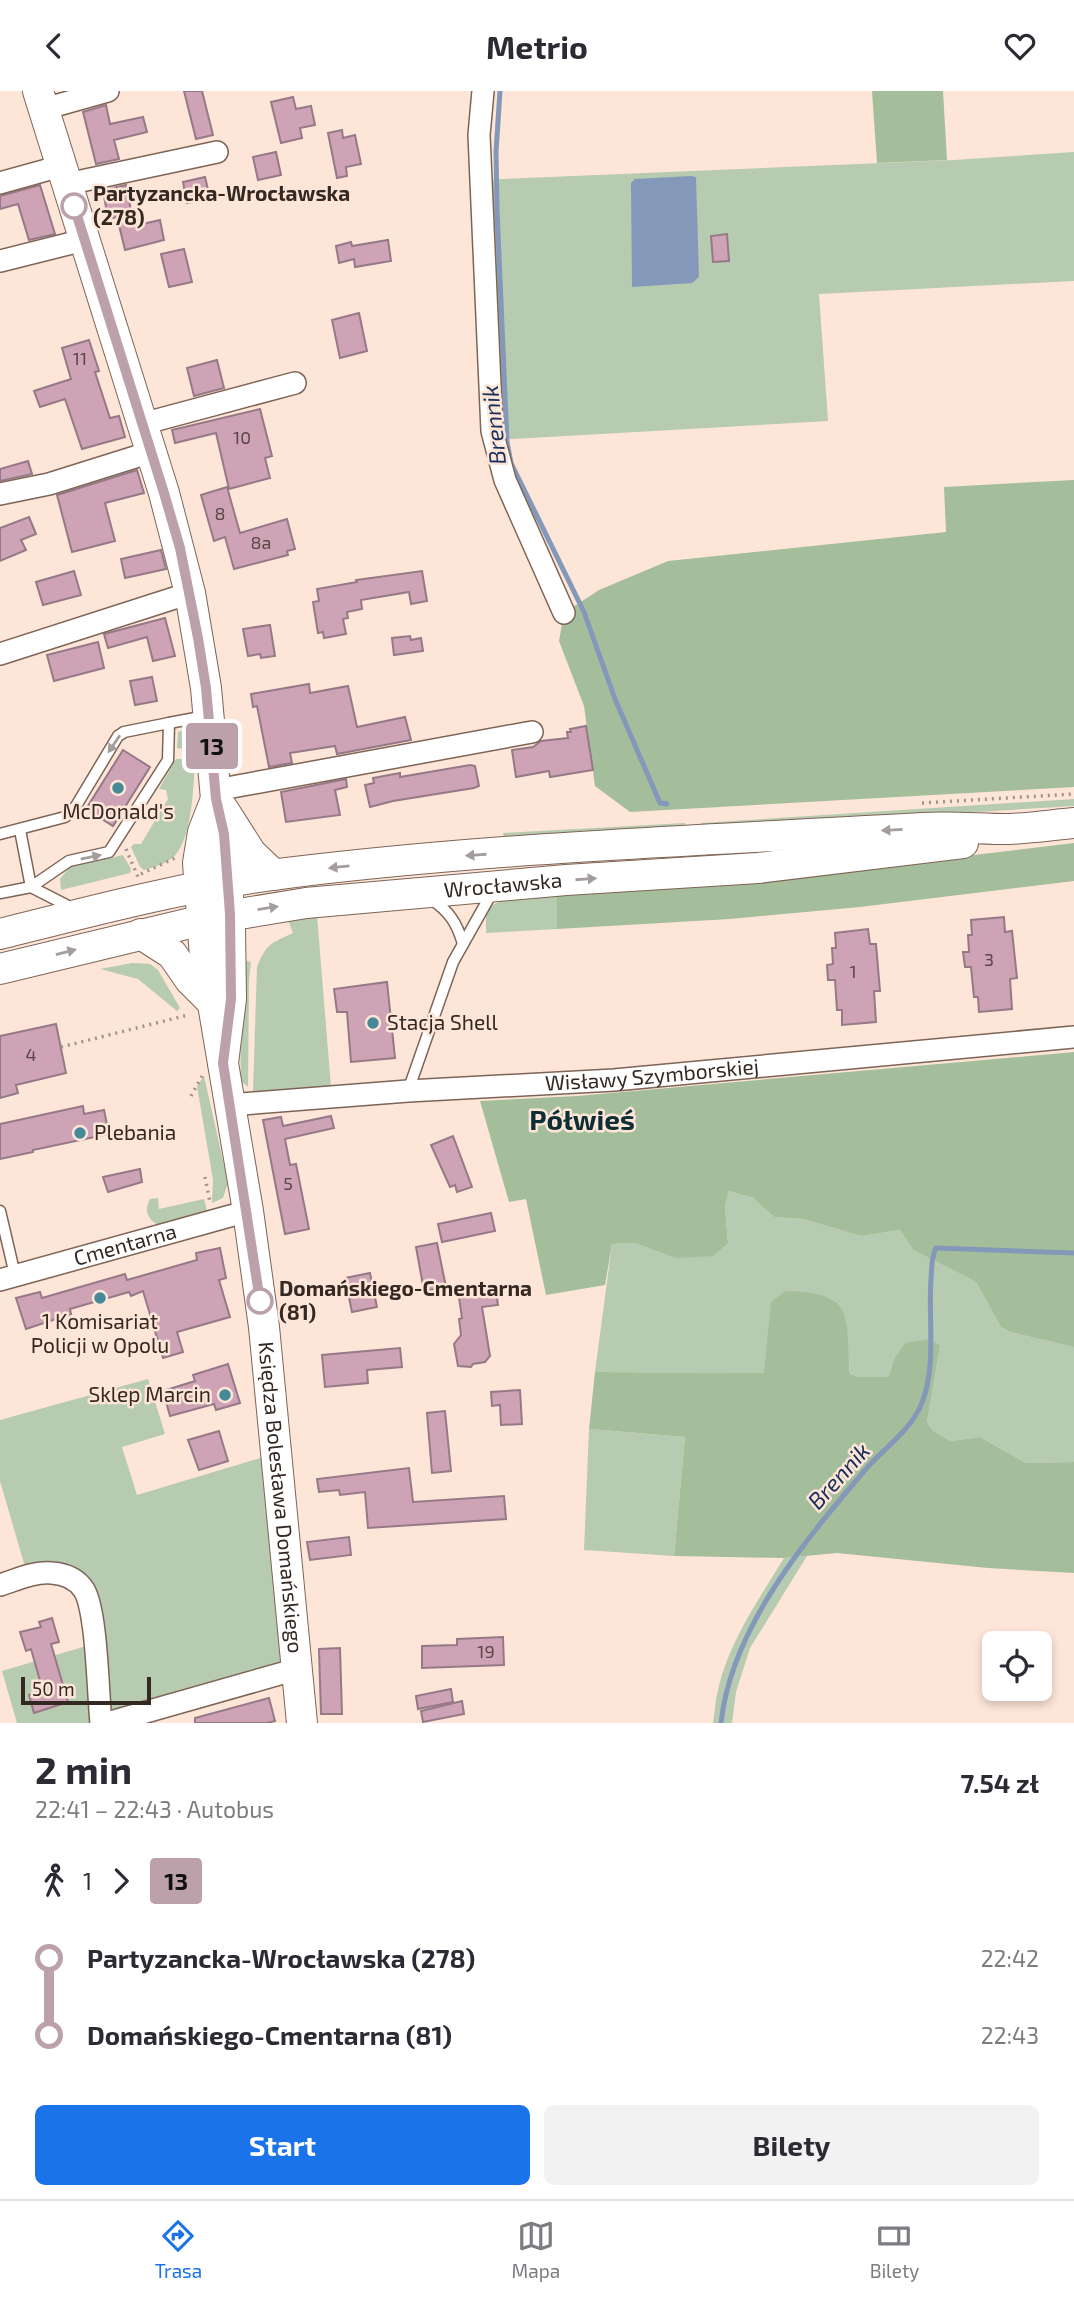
<!DOCTYPE html>
<html lang="pl">
<meta charset="utf-8">
<style>
:root{--surface:#fff;--page:#f2f2f3;--text:#2b2b33;--muted:#7c7c81;--line:#e1e1e2;--accent:#1a73e8}
body{margin:0;font-family:"Exo 2",sans-serif;background:var(--page);color:var(--text);height:100vh;display:flex;flex-direction:column;font-size:26px;white-space:nowrap}
*{box-sizing:border-box;margin:0}
p{font-size:23px;color:var(--muted)}
.icon{flex:none;width:38px;height:38px;fill:none;stroke:currentColor;stroke-width:2;stroke-linecap:round;stroke-linejoin:round}
.map{position:relative;height:1632px;overflow:hidden}
.panel{display:flex;flex-direction:column;background:var(--surface);flex:1}
.panel>*{flex:none}
.badge{padding:0 14px;border-radius:5px;font-size:24px;line-height:46px}
.controls{position:absolute;left:982px;top:1540px;display:grid;gap:14px}
.controls a{display:grid;place-items:center;width:70px;height:70px;border-radius:10px;background:var(--surface);box-shadow:0 4px 10px #0003;font-size:35px}
.scale{position:absolute;left:21px;bottom:18px;width:130px;box-sizing:border-box;padding-left:7px;border:4px solid #332822;border-top:0;font-size:19px;line-height:24px;white-space:nowrap;color:#332822;-webkit-text-stroke:5px #fde5d8;paint-order:stroke}
.map>.badge{position:absolute;translate:-50% -50%;box-shadow:0 0 0 4px #fff}
.legs{display:flex;align-items:center;gap:10px;height:77px;padding:0 35px;font-size:23px}
.legs p{margin-inline-start:auto}
.summary{display:flex;align-items:center;justify-content:space-between;height:119px;padding:0 35px}
h1{font-size:38px;font-weight:700;line-height:52px}
.cta{display:flex;gap:14px;margin-top:auto;padding:14px 35px}
.cta a{flex:1;height:80px;border-radius:10px;background:var(--accent);color:#fff;font-size:28px;font-weight:700;line-height:80px;text-align:center}
.cta a+a{background:var(--page);color:var(--text)}
ul{padding:0 35px;list-style:none}
li{display:flex;align-items:center;gap:24px;height:77px;font-size:26px}
li i{display:grid;place-items:center;width:10px;height:100%;margin:0 9px;background:currentColor}
li i::after{content:'';width:18px;height:18px;margin:-9px;border:5px solid;border-radius:50%;background:var(--surface)}
li p{margin-inline-start:auto}
li:first-child i{background:linear-gradient(#0000 50%,currentColor 0)}
li:last-child i{background:linear-gradient(currentColor 50%,#0000 0)}
header{display:flex;justify-content:space-between;align-items:center;height:91px;padding:0 35px;background:var(--surface);font-size:32px;font-weight:700}
.dock{display:flex;justify-content:space-around;align-items:center;height:98px;border-top:2px solid var(--line);background:var(--surface);font-size:19px;color:var(--muted)}
.dock a{display:grid;justify-items:center;gap:4px}
.dock .selected{color:var(--accent)}
.map>svg:first-child{display:block}
.green{fill:#b6cbb0}
.forest{fill:#a4be9c}
.water{fill:#8498b9}
.lines{fill:none;stroke-linecap:round;stroke-linejoin:round}
.stream{stroke:#8498b9;stroke-width:5}
.building{fill:#cda3b5;stroke:#967986;stroke-width:2}
.service-casing{stroke:#7e6455;stroke-width:13}
.minor-casing{stroke:#7e6455;stroke-width:24}
.secondary-casing{stroke:#7e6455;stroke-width:32}
.path{stroke:#a59288;stroke-width:3.5;stroke-dasharray:2 5;stroke-linecap:butt}
.service{stroke:#fff;stroke-width:10}
.minor{stroke:#fff;stroke-width:21}
.secondary{stroke:#fff;stroke-width:30}
.oneway{fill:#a39e9c}
.line-1-casing{stroke:#fff;stroke-width:16}
.line-1{stroke:#bca1aa;stroke-width:10}
.stop-1-dot{fill:#fff;stroke:#bca1aa;stroke-width:3.5}
.poi-dot{fill:#458a96;stroke:#fde5d8;stroke-width:2.5}
.labels{text-anchor:middle;stroke-width:5;stroke-linejoin:round;paint-order:stroke}
.number-label{font-size:18px;fill:#5a4747}
.stop-label{font-size:21px;font-weight:bold;fill:#332822;stroke:#fde5d8;text-anchor:start}
.poi-label{font-size:21px;fill:#332822;stroke:#fde5d8}
.street-label{font-size:21px;fill:#332822;stroke:#fde5d8}
.water-label{font-size:23px;font-style:italic;fill:#17305c;stroke:#fde5d8}
.district-label{font-size:28px;font-weight:bold;fill:#0c2e34;stroke:#fde5d8}
</style>
<header><svg class="icon" aria-label="back" viewBox="0 0 24 24"><path d="M15 5l-7 7 7 7"/></svg>Metrio<svg class="icon" aria-label="heart" viewBox="0 0 24 24"><path d="M12 20l-8-8c-3-5 5-10 8-4 3-6 11-1 8 4z"/></svg></header>
<div class="map">
<svg width="1074" height="1632" viewBox="0 0 1074 1632">
<rect width="100%" height="100%" fill="#fde5d8"/>
<g class="green">
<path d="M1074,61v129l-255,13 9,127 -334,19 -14,-260 474,-20z"/>
<path d="M191,637l4,2c0,30 0,92 -15,118 -7,14 -22,18 -36,22l-4,-3 -9,-20 3,-3h7l27,-45 -2,-9 -7,-1 17,-30h8v-10l-7,-1 1,-16z"/>
<path d="M1074,708v7l-372,23 -1,-6z"/>
<path d="M685,732v8l-139,9 -42,-3 -1,-4z"/>
<path d="M123,764l8,14 -1,4 -69,17 -1,-11 10,-12z"/>
<path d="M557,803v35l-71,4v-24c21,-15 46,-13 71,-15z"/>
<path d="M317,824l14,173 -71,6 -7,-3 4,-124c9,-23 14,-24 36,-34l-5,-13z"/>
<path d="M243,869l8,2 -2,17 -1,108 -7,-6c-1,-41 -1,-81 2,-121z"/>
<path d="M132,872l18,1 8,6 22,38 -3,3 -39,-32 -38,-10z"/>
<path d="M204,985l24,107 -5,15 -11,5 1,-23 -16,-94z"/>
<path d="M729,1100l24,7 21,19 29,2 58,17 39,-6 13,20 63,32 25,45 9,5 64,15v115l-48,1 -46,-26 -29,4 -18,-10 -6,-9 13,-76 -46,13 -4,18h-30l-10,-3 -1,-12 -85,11 -169,-1 17,-128 23,-1 17,6 76,-6 -3,-38z"/>
<path d="M158,1107l1,11 45,-10 3,12 -49,14c-11,-6 -14,-15 -8,-26z"/>
<path d="M148,1288l17,55 -43,13 15,48 140,-42 20,216 -190,54h-90l-15,-52 91,-27 -9,-53 -56,-14 -28,-96v-61z"/>
<path d="M589,1338l96,8 -11,119 -90,-6z"/>
<path d="M807,1465l-57,92 -14,44 -4,31h-19c2,-11 2,-22 5,-33 10,-47 41,-91 66,-132z"/>
</g>
<g class="forest">
<path d="M872,0h71l4,69 -70,3z"/>
<path d="M1074,389v307l-444,25 -35,-26 -11,-80 -25,-65 5,-28 35,-23 69,-29 278,-29 -2,-45z"/>
<path d="M1074,752v38l-214,26 -130,12 -173,10v-35l190,-12z"/>
<path d="M1074,961v295l-64,-15 -9,-5 -25,-45 -63,-32 -13,-20 -39,6 -58,-17 -29,-2 -21,-19 -24,-7 -4,14 3,38 -15,13 -37,2 -41,-15 -23,1 -7,41 -59,10 -20,-96 -17,3 -29,-101 97,-5z"/>
<path d="M786,1200c72,2 59,26 64,83l10,3h29l5,-18 11,-16 25,-4 10,7 -13,76 6,9 18,10 29,-4 46,26 48,-1v111l-86,-5 -151,-15 -53,5 -110,-2 11,-119 -96,-8 6,-57 169,1 7,-71z"/>
</g>
<path class="water" d="M691,85l5,1 3,100 -7,6 -60,4 -1,-104 4,-4z"/>
<g class="lines">
<g class="stream">
<path d="M500,0l-4,61 1,57 10,233 4,21 73,149 31,87 45,104 7,1"/>
<path d="M721,1632c10,-95 85,-184 145,-254 18,-21 44,-38 55,-64 16,-36 7,-88 10,-126 1,-11 0,-22 5,-31l138,5"/>
</g>
</g>
<g class="building">
<path d="M184,0h18l11,44 -17,4z"/>
<path d="M293,6l3,12 15,-3 4,19 -15,3 2,10 -21,5 -10,-41z"/>
<path d="M106,14l4,19 33,-7 4,15 -33,8 5,19 -23,5 -13,-52z"/>
<path d="M342,39l1,8 12,-3 6,29 -15,3 1,9 -10,2 -9,-45z"/>
<path d="M276,61l5,23 -23,5 -5,-23z"/>
<path d="M205,86l5,21 -23,5 -4,-21z"/>
<path d="M40,94l15,49 -26,6 -11,-36 -18,5v-13z"/>
<path d="M126,94l8,41 26,-6 4,20 -39,10 -8,-33 -9,2 -5,-29z"/>
<path d="M727,143l2,27 -16,1 -2,-26z"/>
<path d="M388,149l3,21 -36,6 -1,-8 -15,4 -3,-17 15,-4 1,4z"/>
<path d="M184,158l8,33 -23,5 -8,-33z"/>
<path d="M359,222l8,38 -27,7 -8,-38z"/>
<path d="M89,249l10,31 -4,1 15,46 9,-2 6,21 -43,12 -17,-50 -25,8 -6,-16 37,-12 -9,-31z"/>
<path d="M217,269l7,28 -30,8 -7,-28z"/>
<path d="M260,318l12,47 -7,2 5,20 -41,11 -13,-56 -41,10 -3,-13z"/>
<path d="M28,370l4,13 -32,7v-12z"/>
<path d="M137,379l7,23 -39,10 10,38 -43,11 -15,-57z"/>
<path d="M227,396l13,46 47,-14 8,30 -8,2 1,4 -54,14 -9,-32 -11,4 -13,-46z"/>
<path d="M29,426l7,17 -15,6 5,10 -26,11v-33z"/>
<path d="M161,459l5,19 -41,9 -4,-19z"/>
<path d="M74,480l7,24 -38,10 -7,-23z"/>
<path d="M422,480l5,30 -16,3 -2,-12 -48,8 1,9 -15,3 1,6 -5,1 3,15 -22,4 -1,-6 -5,1 -5,-31 6,-1 -2,-12 40,-7 -1,-2z"/>
<path d="M165,527l10,38 -22,5 -6,-24 -39,11 -4,-14z"/>
<path d="M270,534l5,31 -14,2 -1,-4 -12,2 -5,-27z"/>
<path d="M410,545l1,4 10,-2 2,13 -29,4 -2,-17z"/>
<path d="M98,551l6,26 -50,13 -7,-26z"/>
<path d="M152,586l5,24 -22,4 -5,-24z"/>
<path d="M309,593l1,9 38,-7 9,41 48,-10 6,23 -74,14 -2,-8 -45,7 2,10 -23,4 -12,-61 -4,1 -2,-13z"/>
<path d="M586,635l7,44 -43,7 -1,-6 -33,6 -4,-27 21,-3 8,-6 27,-3 -1,-6h4l-1,-3z"/>
<path d="M123,659l27,17 -37,59 -27,-17z"/>
<path d="M470,674l5,1 4,20 -5,2 -81,13 -23,6 -5,-22 9,-2 -1,-5 27,-5v4z"/>
<path d="M346,688l1,8 -12,3 5,25 -54,7 -5,-30z"/>
<path d="M1004,826l1,15 7,-1 5,47 -7,1 2,30 -33,3 -1,-15h-4l-3,-30h-6l-2,-15h6l-1,-17h4l-1,-15z"/>
<path d="M868,838l2,15h6l4,47h-6l2,31 -34,3v-15h-5l-2,-30h-7l-1,-15 6,-1 -1,-16h4l-1,-15z"/>
<path d="M387,891l8,76 -44,4 -4,-50h-10l-3,-23z"/>
<path d="M56,933l10,49 -50,12 2,8 -18,5v-62z"/>
<path d="M83,1015l1,8 20,-4 5,24 -76,16v2l-33,7v-35z"/>
<path d="M331,1025l3,12 -49,11 5,26 6,-1 13,65 -24,5 -22,-114 18,-3 2,9z"/>
<path d="M453,1045l19,51 -15,5 -2,-7 -5,2 -19,-42z"/>
<path d="M140,1078l2,13 -34,10 -5,-15z"/>
<path d="M491,1122l4,18 -53,11 -4,-18z"/>
<path d="M437,1152l9,44 -22,4 -8,-44z"/>
<path d="M220,1157l6,30 -7,2 11,37 -53,15 6,20 -20,6 -20,-67 -12,5 -2,-4 -59,17 1,5 -45,15 -10,-31 24,-6 2,6 83,-24 2,6 70,-20 -1,-7z"/>
<path d="M370,1182l7,34 -25,5 -7,-34z"/>
<path d="M496,1200l2,14 -16,2 8,49 -5,6 -12,2 -2,3 -13,-1 -4,-22 7,-9 -2,-16 3,-1 -3,-21z"/>
<path d="M400,1257l2,19 -35,3 1,13 -43,4 -3,-32z"/>
<path d="M228,1273l12,39 -24,7 -2,-6 -44,12 -7,-25 32,-10 -2,-6z"/>
<path d="M520,1299l2,34 -21,1 -1,-20 -8,1 -1,-14z"/>
<path d="M445,1320l6,60 -19,2 -5,-60z"/>
<path d="M219,1340l9,30 -29,9 -11,-30z"/>
<path d="M409,1377l4,34 91,-6 2,23 -138,9 -3,-36 -25,3 -1,-5 -20,2 -2,-13z"/>
<path d="M349,1446l2,18 -41,5 -3,-18z"/>
<path d="M52,1527l7,24 -8,2 17,58 -34,11 -5,-18 14,-4 -12,-42 -5,2 -6,-19 21,-5 -2,-5z"/>
<path d="M503,1546l1,28 -82,3v-22l35,-1v-6z"/>
<path d="M340,1557l2,66h-21l-2,-65z"/>
<path d="M451,1598l2,13 -35,7 -2,-13z"/>
<path d="M269,1607l6,23 -8,2h-72v-5z"/>
<path d="M462,1610l2,13 -41,8 -2,-11z"/>
</g>
<g class="lines">
<g class="service-casing">
<g id="service">
<path d="M169,632l37,-7"/>
<path d="M20,739l11,57 43,22"/>
<path d="M0,743l65,-17 11,-11 42,-70 6,-4 45,-9 -1,37 -59,92 -40,9 -38,26 -31,6"/>
<path d="M431,808c18,12 26,24 32,45"/>
<path d="M408,1000l45,-129 41,-73"/>
<path d="M0,1120l15,64"/>
</g>
</g>
<g class="minor-casing">
<g id="minor">
<path d="M483,0l-4,44 13,296 13,49 59,133"/>
<path d="M44,18l64,-18"/>
<path d="M0,92l61,-17"/>
<path d="M67,93l150,-32"/>
<path d="M0,170l84,-21"/>
<path d="M142,333l153,-41"/>
<path d="M0,403l49,-10 102,-32"/>
<path d="M0,563l190,-61"/>
<path d="M216,699l316,-58"/>
<path id="s1" d="M229,1014l179,-14 206,-11 460,-43"/>
<path id="s2" d="M0,1189l248,-69"/>
<path d="M0,1494c16,-5 35,-14 52,-12 13,1 25,6 32,17 13,21 14,105 17,133"/>
<path d="M107,1632l190,-54"/>
</g>
</g>
<g class="secondary-casing">
<g id="secondary">
<path d="M38,0l126,402 26,100 16,95 10,111 8,35 6,93 1,72 -8,64"/>
<path id="s3" d="M216,708l-13,33 -5,31 7,94 43,254 16,116 38,396"/>
<path d="M223,718l28,44 23,22"/>
<path d="M0,843c95,-24 190,-49 287,-61 210,-26 424,-33 635,-45 29,-2 58,1 87,1 22,-1 43,-4 65,-6"/>
<path d="M141,843l31,20 18,26 21,21"/>
<path id="s4" d="M0,878l203,-49 103,-17 260,-23 192,-12 205,-25"/>
</g>
</g>
<g class="path">
<path d="M922,712l152,-9"/>
<path d="M126,758l12,28"/>
<path d="M141,783l34,-16"/>
<path d="M61,956l127,-32"/>
<path d="M191,1005l11,-20"/>
<path d="M205,1086l5,25"/>
</g>
<use href="#service" class="service"/>
<use href="#minor" class="minor"/>
<use href="#secondary" class="secondary"/>
</g>
<defs><path id="oneway-solid" d="M-6-.8H1V-3.2L6.5 0L1 3.2V.8H-6Z" transform="scale(1.75)"/></defs>
<g class="oneway">
<use href="#oneway-solid" transform="translate(114 653) rotate(124)"/>
<use href="#oneway-solid" transform="translate(892 739) rotate(177)"/>
<use href="#oneway-solid" transform="translate(476 764) rotate(176)"/>
<use href="#oneway-solid" transform="translate(91 766) rotate(-11)"/>
<use href="#oneway-solid" transform="translate(339 776) rotate(174)"/>
<use href="#oneway-solid" transform="translate(586 788) rotate(-4)"/>
<use href="#oneway-solid" transform="translate(268 817) rotate(-9)"/>
<use href="#oneway-solid" transform="translate(66 861) rotate(-14)"/>
</g>
<g class="lines">
<g class="line-1-casing">
<path id="line-1" d="M74,115l90,287 16,55 18,90 8,50 10,111 8,35 6,80 1,85 -8,64 37,238"/>
</g>
<use href="#line-1" class="line-1"/>
</g>
<g class="stop-1-dot">
<circle cx="74" cy="115" r="12"/>
<circle cx="260" cy="1210" r="12"/>
</g>
<g class="poi-dot">
<circle cx="118" cy="697" r="7"/>
<circle cx="373" cy="932" r="7"/>
<circle cx="80" cy="1042" r="7"/>
<circle cx="100" cy="1207" r="7"/>
<circle cx="225" cy="1304" r="7"/>
</g>
<g class="labels">
<g class="number-label">
<text x="80" y="274">11</text>
<text x="242" y="353">10</text>
<text x="220" y="429">8</text>
<text x="261" y="458">8a</text>
<text x="989" y="875">3</text>
<text x="853" y="887">1</text>
<text x="31" y="970">4</text>
<text x="288" y="1099">5</text>
<text x="486" y="1567">19</text>
</g>
<g class="stop-label">
<text x="93" y="110">Partyzancka-Wrocławska<tspan x="93" dy="24">(278)</tspan></text>
<text x="279" y="1205">Domańskiego-Cmentarna<tspan x="279" dy="24">(81)</tspan></text>
</g>
<g class="poi-label">
<text x="118" y="728">McDonald's</text>
<text x="387" y="939" text-anchor="start">Stacja Shell</text>
<text x="94" y="1049" text-anchor="start">Plebania</text>
<text x="100" y="1238">1 Komisariat<tspan x="100" dy="24">Policji w Opolu</tspan></text>
<text x="211" y="1311" text-anchor="end">Sklep Marcin</text>
</g>
<g class="street-label">
<text dy="7" stroke="none"><textPath href="#s4" startOffset="511">Wrocławska</textPath></text>
<text dy="7" stroke="none"><textPath href="#s1" startOffset="424">Wisławy Szymborskiej</textPath></text>
<text dy="7" stroke="none"><textPath href="#s2" startOffset="130">Cmentarna</textPath></text>
<text dy="7" stroke="none"><textPath href="#s3" startOffset="707">Księdza Bolesława Domańskiego</textPath></text>
</g>
<g class="water-label">
<text transform="translate(494 334) rotate(-96)" y="8">Brennik</text>
<text transform="translate(839 1385) rotate(-48)" y="8">Brennik</text>
</g>
<g class="district-label">
<text x="582" y="1039">Półwieś</text>
</g>
</g>
</svg>
<div class="controls">
<a><svg class="icon" aria-label="locate" viewBox="0 0 24 24"><circle cx="12" cy="12" r="6"/><path d="M12 2v4M12 18v4M2 12h4M18 12h4"/></svg></a>
</div>
<div class="scale">50 m</div>
<b class="badge" style="left:212px;top:655px;background:#bca1aa;color:#111">13</b>
</div>
<section class="panel">
<div class="summary"><div><h1>2 min</h1><p>22:41 – 22:43 · Autobus</p></div><b>7.54 zł</b></div>
<div class="legs"><svg class="icon" aria-label="walk" viewBox="0 0 24 24"><circle cx="13" cy="4" r="2"/><path d="M13 8l-2 6 4 7M11 14l-3 7M7 12l3-4h3l4 4"/></svg>1<svg class="icon" aria-label="forward" viewBox="0 0 24 24"><path d="M9 5l7 7-7 7"/></svg><b class="badge" style="background:#bca1aa;color:#111">13</b></div>
<ul>
<li><i style="color:#bca1aa"></i><b>Partyzancka-Wrocławska (278)</b><p>22:42</p></li>
<li><i style="color:#bca1aa"></i><b>Domańskiego-Cmentarna (81)</b><p>22:43</p></li>
</ul>
<div class="cta"><a>Start</a><a>Bilety</a></div>
</section>
<nav class="dock">
<a class="selected"><svg class="icon" aria-label="directions" viewBox="0 0 24 24"><path d="M12 3l9 9-9 9-9-9zM9 14v-3h6M13 9l2 2-2 2"/></svg>Trasa</a>
<a><svg class="icon" aria-label="map" viewBox="0 0 24 24"><path d="M3 6l6-2 6 2 6-2v14l-6 2-6-2-6 2zM9 4v14M15 6v14"/></svg>Mapa</a>
<a><svg class="icon" aria-label="tickets" viewBox="0 0 24 24"><path d="M3 7h18v10H3zM15 7v10"/></svg>Bilety</a>
</nav>
